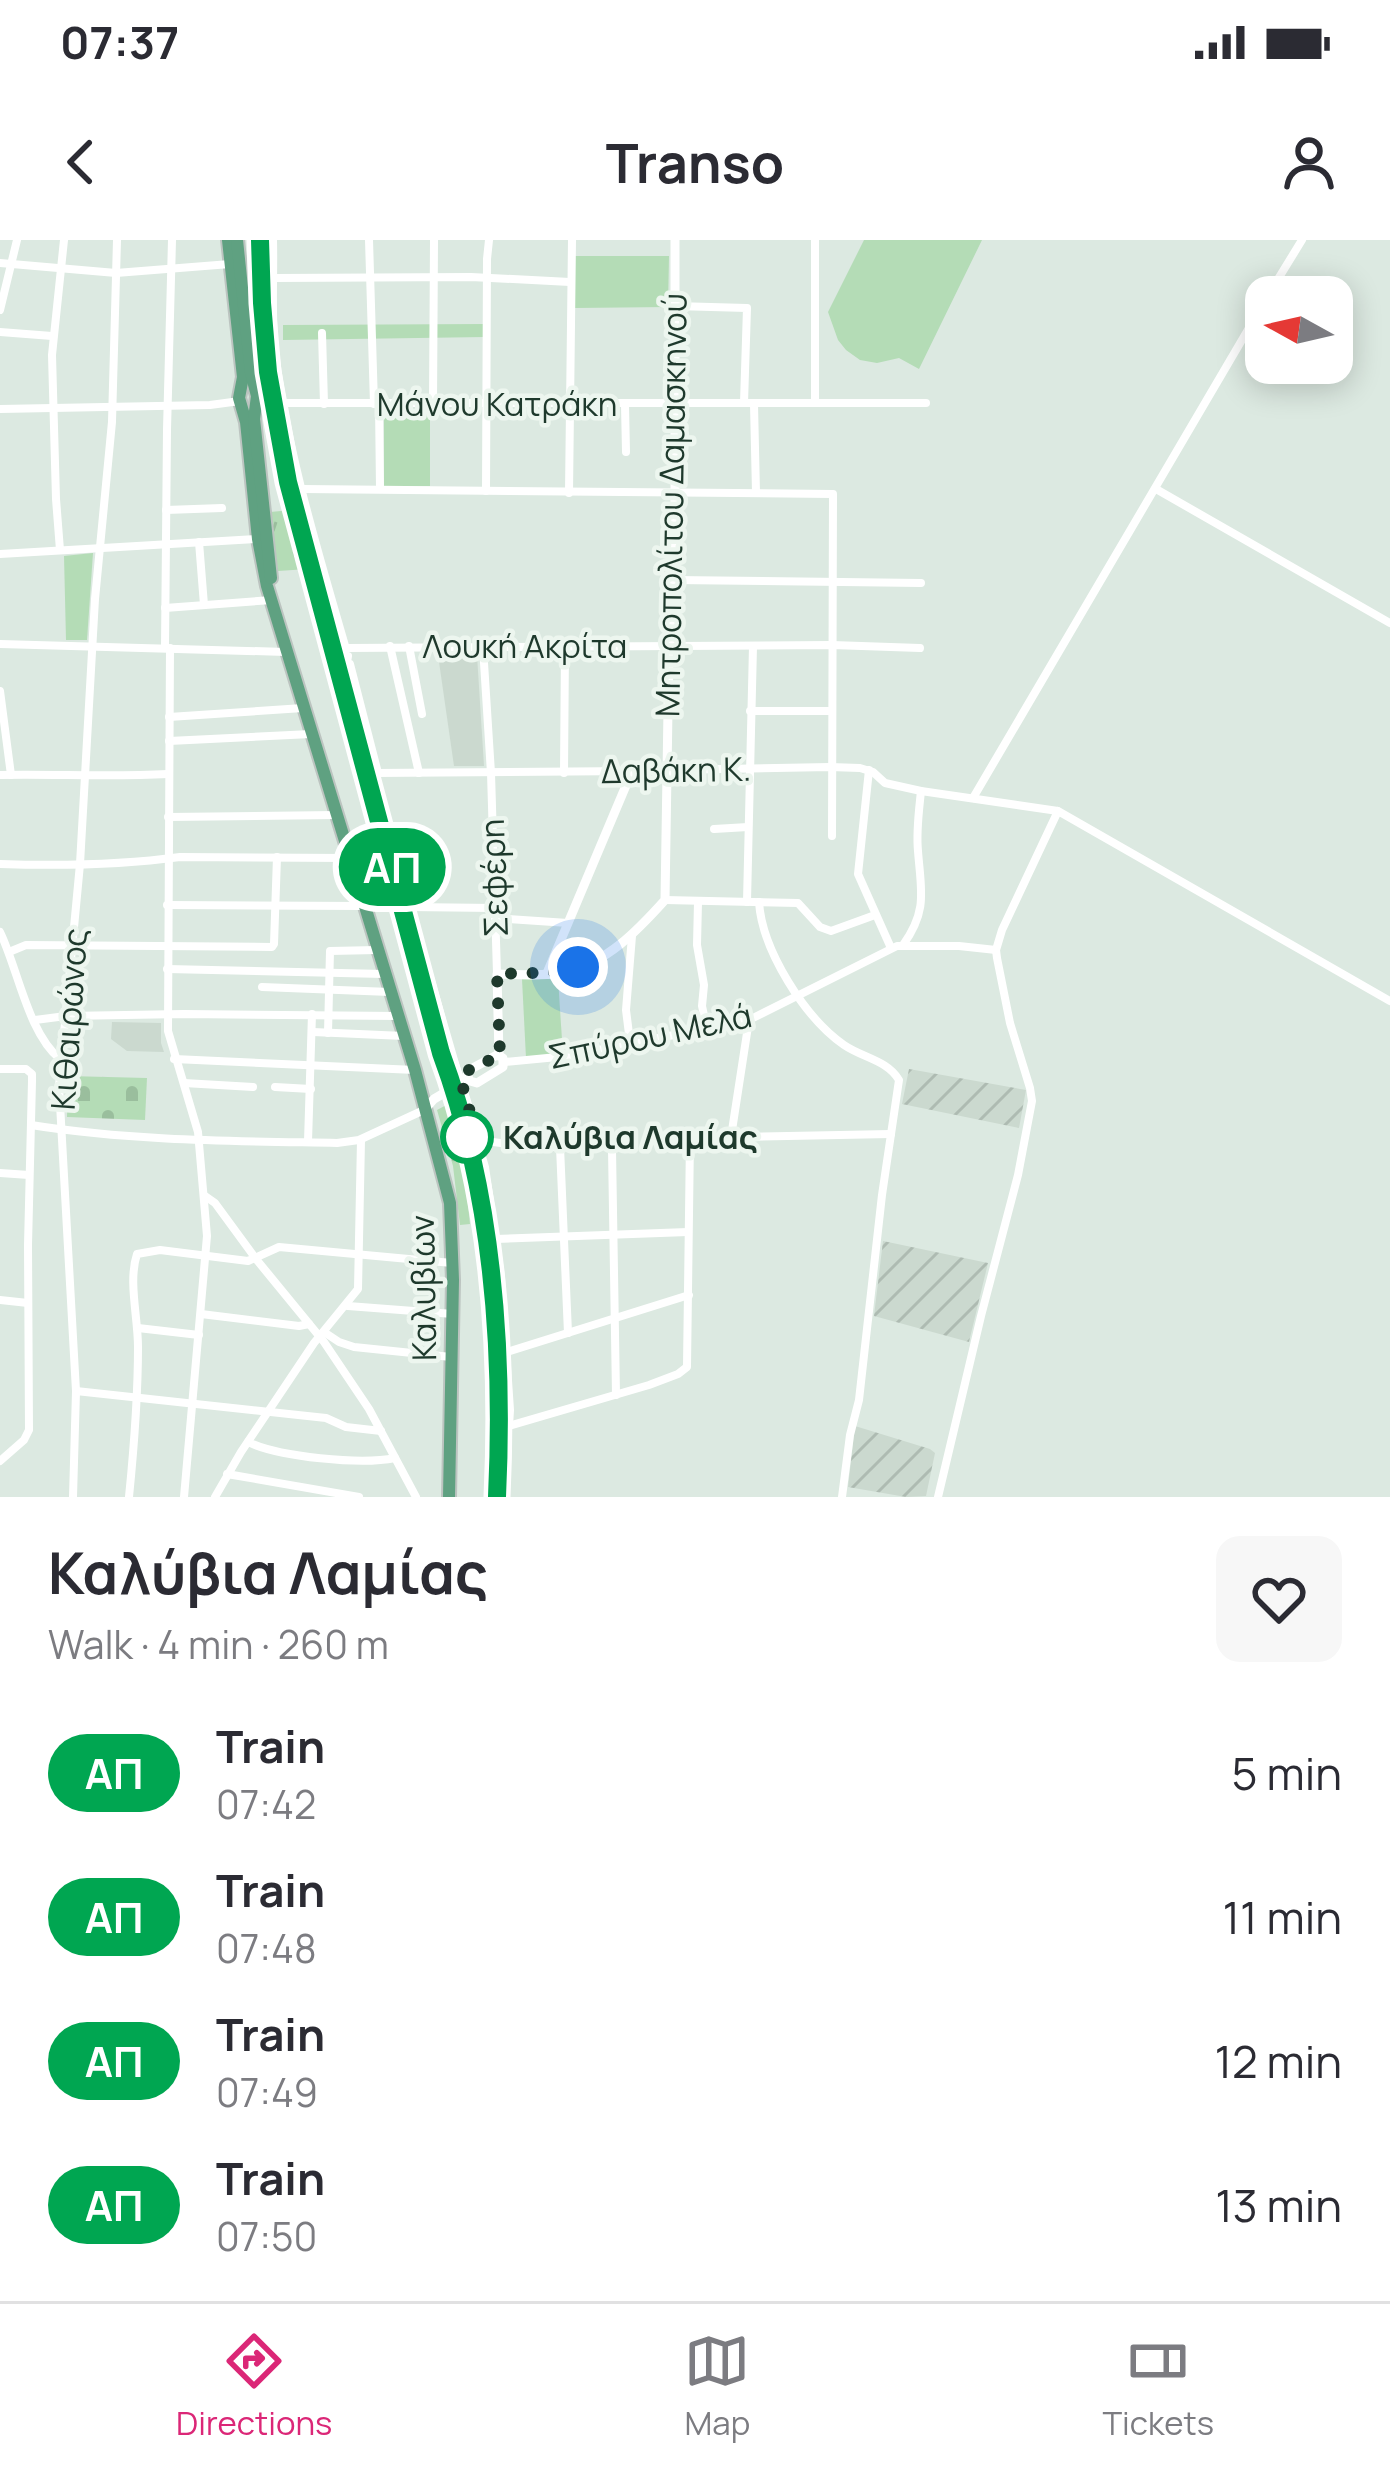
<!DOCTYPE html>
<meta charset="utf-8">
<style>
:root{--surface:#fff;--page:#f7f7f7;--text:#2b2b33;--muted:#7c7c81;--line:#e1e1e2;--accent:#db2777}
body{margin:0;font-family:Manrope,sans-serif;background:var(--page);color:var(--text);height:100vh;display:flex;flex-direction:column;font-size:45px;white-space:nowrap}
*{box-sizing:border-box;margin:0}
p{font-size:39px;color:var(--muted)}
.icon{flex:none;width:66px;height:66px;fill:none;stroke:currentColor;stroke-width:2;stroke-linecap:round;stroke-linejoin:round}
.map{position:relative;height:1257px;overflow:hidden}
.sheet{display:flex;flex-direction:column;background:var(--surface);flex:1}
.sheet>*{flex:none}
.badge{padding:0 24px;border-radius:39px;font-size:42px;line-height:78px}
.needle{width:78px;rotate:278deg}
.buttons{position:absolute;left:1245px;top:36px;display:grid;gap:24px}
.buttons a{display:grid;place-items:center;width:108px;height:108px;border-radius:24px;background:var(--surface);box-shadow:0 6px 30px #0003;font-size:60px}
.you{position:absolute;width:60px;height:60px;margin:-30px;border:9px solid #fff;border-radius:50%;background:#1a73e8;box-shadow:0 0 0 18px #1a73e833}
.map>.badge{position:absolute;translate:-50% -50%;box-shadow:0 0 0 6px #fff}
.round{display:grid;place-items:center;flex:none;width:126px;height:126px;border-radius:24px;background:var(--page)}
.summary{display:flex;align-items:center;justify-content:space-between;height:204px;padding:0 48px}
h1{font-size:57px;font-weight:700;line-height:90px}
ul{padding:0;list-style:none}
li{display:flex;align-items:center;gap:36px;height:144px;padding:0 48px}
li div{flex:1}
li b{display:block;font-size:45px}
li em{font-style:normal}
li .badge{min-width:132px;font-weight:700;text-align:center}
.status{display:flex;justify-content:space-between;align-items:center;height:84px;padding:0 60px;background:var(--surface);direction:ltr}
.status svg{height:33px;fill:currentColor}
header{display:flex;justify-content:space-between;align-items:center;height:156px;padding:0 48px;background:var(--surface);font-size:54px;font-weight:700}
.menu{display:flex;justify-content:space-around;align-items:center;height:168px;border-top:3px solid var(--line);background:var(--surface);font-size:33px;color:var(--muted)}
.menu a{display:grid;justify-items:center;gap:6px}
.menu .on{color:var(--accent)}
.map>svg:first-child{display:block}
.built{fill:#cbd9cf}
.industrial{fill:url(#industrial-furrows)}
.grass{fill:url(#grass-tufts)}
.cemetery{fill:url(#cemetery-stones)}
.green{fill:#b4dcb6}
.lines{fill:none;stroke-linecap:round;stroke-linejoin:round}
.primary-casing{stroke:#bcc4c0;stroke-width:16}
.minor{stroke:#fff;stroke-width:8}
.tertiary{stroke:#fff;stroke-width:9}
.primary{stroke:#5fa181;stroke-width:12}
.rail{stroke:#587567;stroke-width:3;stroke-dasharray:24 12;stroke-linecap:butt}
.line-casing{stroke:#fff;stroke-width:27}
.line{stroke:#00a651;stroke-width:18}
.walk{stroke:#1e392c;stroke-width:12;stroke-dasharray:0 21.6}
.stop-dot{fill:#fff;stroke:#00a651;stroke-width:6}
.labels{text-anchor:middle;stroke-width:9;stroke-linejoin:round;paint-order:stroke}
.street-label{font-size:33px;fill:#1e392c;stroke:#edf6ef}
.stop-label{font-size:33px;font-weight:bold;fill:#1e392c;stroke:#edf6ef;text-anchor:start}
</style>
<div class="status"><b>07:37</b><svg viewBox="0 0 49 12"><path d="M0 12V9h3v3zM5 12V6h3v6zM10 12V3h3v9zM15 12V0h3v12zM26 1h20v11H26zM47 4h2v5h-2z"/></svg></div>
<header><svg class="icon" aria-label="back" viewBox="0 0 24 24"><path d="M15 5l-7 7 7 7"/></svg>Transo<svg class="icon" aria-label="person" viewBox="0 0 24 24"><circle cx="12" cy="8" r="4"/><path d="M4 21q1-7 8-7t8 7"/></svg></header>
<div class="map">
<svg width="1390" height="1257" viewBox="0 0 1390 1257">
<defs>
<pattern id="industrial-furrows" width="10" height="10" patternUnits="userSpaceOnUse" patternTransform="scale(3)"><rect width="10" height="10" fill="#cbd9cf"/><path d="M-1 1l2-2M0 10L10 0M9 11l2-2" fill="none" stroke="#aebbb2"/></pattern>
<pattern id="grass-tufts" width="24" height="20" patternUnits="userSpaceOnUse" patternTransform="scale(3)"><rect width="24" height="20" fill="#b4dcb6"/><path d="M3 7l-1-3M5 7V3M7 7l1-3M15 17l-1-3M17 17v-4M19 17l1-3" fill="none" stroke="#9abe9d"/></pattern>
<pattern id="cemetery-stones" width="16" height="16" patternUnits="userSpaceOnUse" patternTransform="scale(3)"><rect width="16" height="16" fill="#b4dcb6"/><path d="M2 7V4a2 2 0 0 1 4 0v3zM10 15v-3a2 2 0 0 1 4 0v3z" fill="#9abe9d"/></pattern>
</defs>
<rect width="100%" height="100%" fill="#dce9e1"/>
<g class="built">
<path d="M438,415h39l7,111h-30z"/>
<path d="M112,782l49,1v20l3,9 -37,-1 -16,-12z"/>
</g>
<g class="industrial">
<path d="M909,829l117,21 -7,38 -117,-24z"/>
<path d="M883,1001l105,22 -19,79 -95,-26z"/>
<path d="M855,1186l75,23 5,4 -9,43 -20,1 -58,-10z"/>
</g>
<g class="grass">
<path d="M292,270l16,59 -30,2 -8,-59z"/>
<path d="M450,863l13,55 7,66 -10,1 -7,-59 -16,-56z"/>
</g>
<path class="cemetery" d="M68,836l79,2 -2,42 -78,-3z"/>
<g class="green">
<path d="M864,0h118l-63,129 -20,-11 -22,5 -17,-3 -14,-10 -8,-10 -10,-28z"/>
<path d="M575,16h94l-1,51 -93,1z"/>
<path d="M485,84v13l-202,3v-15z"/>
<path d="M430,170v76l-46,1v-76z"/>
<path d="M93,313l-6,87h-21l-2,-84z"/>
<path d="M522,739h36l5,76 -37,3z"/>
</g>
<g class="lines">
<g class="primary-casing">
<g id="primary">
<path d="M228,0l15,137 -4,21 7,24 12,117 9,47 148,484 35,133 3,77 -4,217"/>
<path d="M237,0l14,133 6,23 -3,23 17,159"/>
</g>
</g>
<g class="minor">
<path d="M273,0c1,37 -2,75 2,111 12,101 43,201 71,298"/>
<path d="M369,0l5,164"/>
<path d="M815,0v163"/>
<path d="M0,23l116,10 114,-9"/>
<path d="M274,38l197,-1 99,5"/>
<path d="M1267,57l35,-57"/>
<path d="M675,66l72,2 -3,95"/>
<path d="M0,70l17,-70"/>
<path d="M0,92l52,4"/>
<path d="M322,93l2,71"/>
<path d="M284,163h642"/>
<path d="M379,164l1,85"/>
<path d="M433,164l1,-164"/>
<path d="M754,164l2,89"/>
<path d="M625,165l1,47"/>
<path d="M0,169l210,-4 30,-4"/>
<path d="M302,249l531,5 -1,342"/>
<path d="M1156,249l234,134"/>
<path d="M486,251l1,-232 2,-19"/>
<path d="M569,253l3,-253"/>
<path d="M166,270l56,-2"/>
<path d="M199,302l5,63"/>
<path d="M60,310l-4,-51 -4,-144 12,-115"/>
<path d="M0,314l257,-15"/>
<path d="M674,340l247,3"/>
<path d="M165,368l107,-8"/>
<path d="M0,404l286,8"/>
<path d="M390,406l29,127"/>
<path d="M409,406l13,68"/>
<path d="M483,407l8,126 6,201"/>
<path d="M165,408l2,-218 5,-190"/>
<path d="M170,408l-2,383 30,101 9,104 -23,261"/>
<path d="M346,408l486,-3 88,3"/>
<path d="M348,416l-3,18 24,93 116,400 16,110 9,133 -1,16 -6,18 2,53"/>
<path d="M350,424l28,109"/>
<path d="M0,451l11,84"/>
<path d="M750,471h81"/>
<path d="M169,477l134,-9"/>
<path d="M169,501l142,-7"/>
<path d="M666,530l164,-3 30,1 13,4 12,11 36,8 137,20 332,190"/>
<path d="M869,530l-11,104 33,74"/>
<path d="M374,533l260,-2"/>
<path d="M564,533l1,-126"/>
<path d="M0,535c56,-1 112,2 168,-1"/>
<path d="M973,558l293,-499"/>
<path d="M168,577l168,-2"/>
<path d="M714,589l34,-2"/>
<path d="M0,624c60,2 121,1 180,-7l169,1"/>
<path d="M665,660l133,3 22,24 11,4 44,-16"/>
<path d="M698,662l-1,43 7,40 -2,21 5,23"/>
<path d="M747,662l6,-256"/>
<path d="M759,662c3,48 46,116 85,143 19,13 43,15 55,35l-17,115 -23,205 -9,35 -8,62"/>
<path d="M167,665l197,1"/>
<path d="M408,667l87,1"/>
<path d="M495,678l73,5"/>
<path d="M0,692c18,37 28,101 60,127"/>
<path d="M903,705c25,-35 18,-54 15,-94 -2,-20 1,-40 3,-60"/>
<path d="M9,712l17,-7 246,2 2,-3 3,-87"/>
<path d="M167,729l217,5"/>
<path d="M262,747l128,5"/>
<path d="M35,780l31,-4 118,-2 214,2"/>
<path d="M313,792l91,4"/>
<path d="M328,793l2,-82 47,-1"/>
<path d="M630,802l-4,-32 6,-74"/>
<path d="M174,819l241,11"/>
<path d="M505,822l63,-6 181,-36 148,-74h62l37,4"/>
<path d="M0,829h26l6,5v7l-4,164 1,185 -5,10 -24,21"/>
<path d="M184,843l69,4"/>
<path d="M275,847l36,2"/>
<path d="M31,885c100,16 205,16 306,18l22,-3 65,-30"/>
<path d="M731,897l18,-117"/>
<path d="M478,900l52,7 75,-1 7,3 4,246"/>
<path d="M308,902l4,-128"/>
<path d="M560,907l8,186"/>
<path d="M0,933l29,2"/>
<path d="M205,956l10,7 41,56 68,83 45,67 47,88"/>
<path d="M496,999l192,-7"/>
<path d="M0,1060l28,3"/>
<path d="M348,1066l105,8"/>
<path d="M201,1074l98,12 10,-2"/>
<path d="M138,1088l61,7"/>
<path d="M324,1092l15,10 15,5 97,10"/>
<path d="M507,1112l182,-57"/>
<path d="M76,1151l250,27 20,9 35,4"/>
<path d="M509,1186l140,-41 29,-11 9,-7 3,-229 201,-4"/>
<path d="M248,1202c31,15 113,23 147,16"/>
<path d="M227,1234l132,23"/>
<path d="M73,1257l3,-106 -17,-305 21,-222 15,-265 17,-177 5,-182"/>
<path d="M129,1257c5,-50 9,-100 9,-150 0,-30 -10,-66 -1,-93l23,-4 88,11 31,-14 173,16"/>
<path d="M215,1257l26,-45 73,-109 44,-54 3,-149"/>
<path d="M938,1257l43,-181 37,-141 14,-74 -2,-13 -20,-65 -13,-65 -1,-8 6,-20 56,-119"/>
</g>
<g class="tertiary">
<path d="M547,733l83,-197 4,-5 32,-1"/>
<path d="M497,815l6,3v9l-26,16 -7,-2 -3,-6 2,-5z"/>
<path d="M499,815l-2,-81c21,0 47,3 68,-2 42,-9 73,-42 100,-72l4,-254 5,-66 1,-88v-252"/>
<path d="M426,868l8,-9 34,-20"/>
</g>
<use href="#primary" class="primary"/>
<path class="rail" d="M260,0l2,63 6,69 20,110 153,571c53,139 63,296 56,444"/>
</g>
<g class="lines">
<g class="line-casing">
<path id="line" d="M260,0l2,63 6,69 20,110 153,571c52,140 63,296 56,444"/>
</g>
<use href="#line" class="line"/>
<path class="walk" d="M467,897l11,3 -16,-56 6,-5 1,-9 31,-15 -3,-81 68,-2 13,-5"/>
</g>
<circle class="stop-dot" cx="467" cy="897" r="24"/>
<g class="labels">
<g class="street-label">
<text x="497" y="176">Μάνου Κατράκη</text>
<text transform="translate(671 265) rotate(-89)" y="12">Μητροπολίτου Δαμασκηνού</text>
<text x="525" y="418">Λουκή Ακρίτα</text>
<text transform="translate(676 530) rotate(-1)" y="12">Δαβάκη Κ.</text>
<text transform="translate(494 638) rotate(-92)" y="12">Σεφέρη</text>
<text transform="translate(69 779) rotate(-86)" y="12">Κιθαιρώνος</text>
<text transform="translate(650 796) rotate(-12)" y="12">Σπύρου Μελά</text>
<text transform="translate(423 1048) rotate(-91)" y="12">Καλυβίων</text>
</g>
<g class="stop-label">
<text x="503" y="909">Καλύβια Λαμίας</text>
</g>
</g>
</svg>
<div class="buttons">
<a><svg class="needle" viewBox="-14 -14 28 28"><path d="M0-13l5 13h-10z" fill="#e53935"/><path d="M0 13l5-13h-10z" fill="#7c7c81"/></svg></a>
</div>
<div class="you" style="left:578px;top:727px"></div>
<b class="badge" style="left:392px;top:627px;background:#00a651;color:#fff">ΑΠ</b>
</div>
<section class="sheet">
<div class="summary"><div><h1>Καλύβια Λαμίας</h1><p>Walk · 4 min · 260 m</p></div><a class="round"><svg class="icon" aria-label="heart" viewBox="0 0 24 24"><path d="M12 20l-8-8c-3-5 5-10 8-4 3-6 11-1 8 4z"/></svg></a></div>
<ul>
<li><span class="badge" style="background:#00a651;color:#fff">ΑΠ</span><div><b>Train</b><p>07:42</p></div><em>5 min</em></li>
<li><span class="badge" style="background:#00a651;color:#fff">ΑΠ</span><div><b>Train</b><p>07:48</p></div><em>11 min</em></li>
<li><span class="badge" style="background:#00a651;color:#fff">ΑΠ</span><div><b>Train</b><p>07:49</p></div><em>12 min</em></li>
<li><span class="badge" style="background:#00a651;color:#fff">ΑΠ</span><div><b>Train</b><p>07:50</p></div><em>13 min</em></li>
</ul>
</section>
<nav class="menu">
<a class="on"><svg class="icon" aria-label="directions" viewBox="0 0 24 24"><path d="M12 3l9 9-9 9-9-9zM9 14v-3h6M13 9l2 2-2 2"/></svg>Directions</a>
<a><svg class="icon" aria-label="map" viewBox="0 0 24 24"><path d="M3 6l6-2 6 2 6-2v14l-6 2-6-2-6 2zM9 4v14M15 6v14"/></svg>Map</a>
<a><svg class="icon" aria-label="tickets" viewBox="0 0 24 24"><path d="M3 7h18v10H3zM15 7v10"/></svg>Tickets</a>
</nav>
